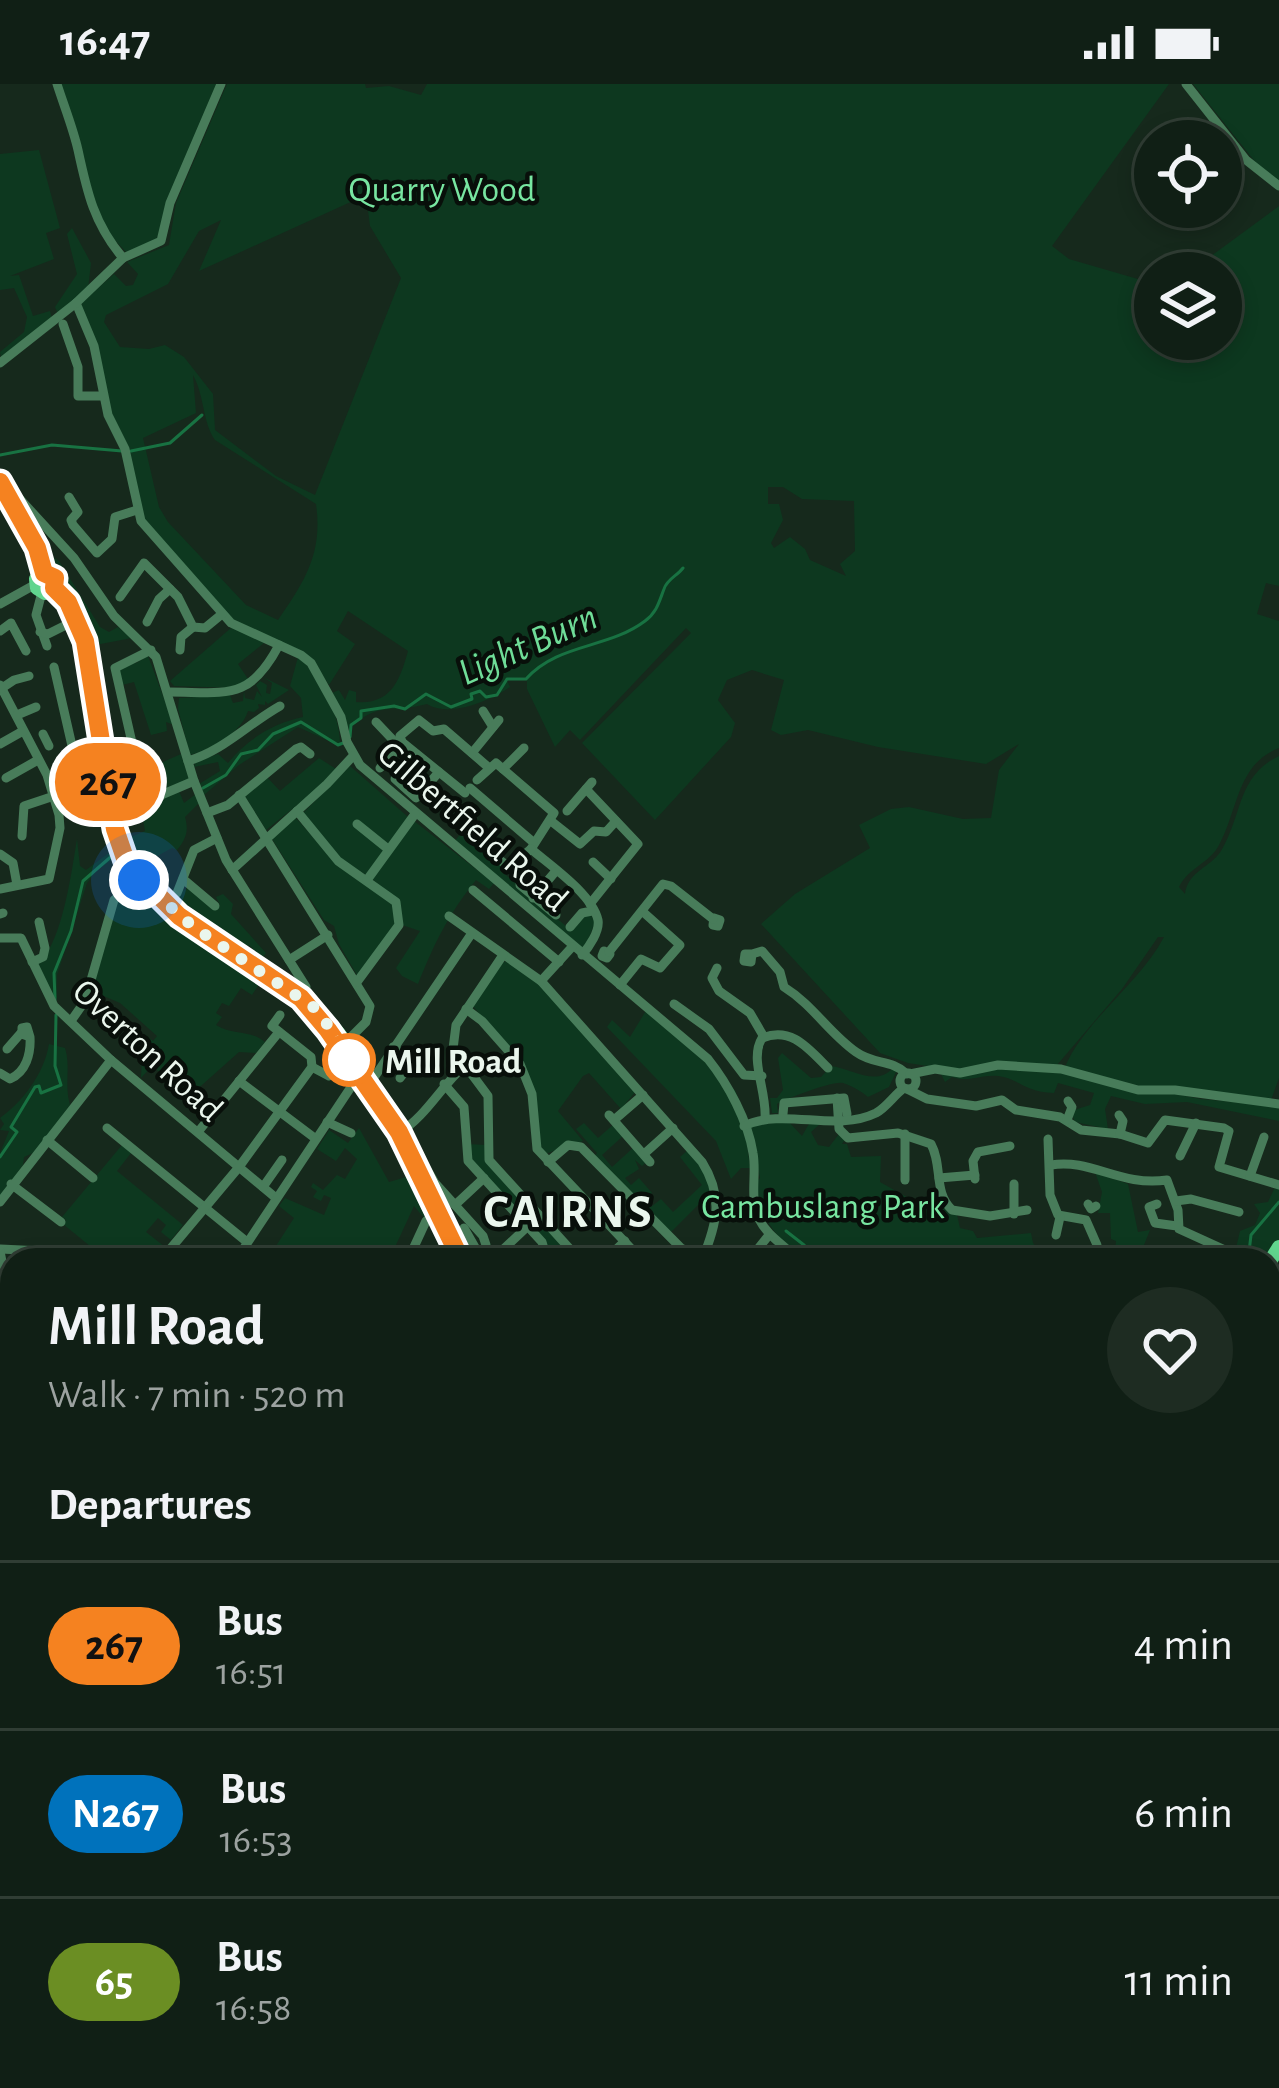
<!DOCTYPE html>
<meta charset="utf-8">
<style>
:root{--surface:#101f15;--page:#1e2c22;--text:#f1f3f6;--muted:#9ca2a0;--line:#303d34}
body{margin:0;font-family:"Alegreya Sans",sans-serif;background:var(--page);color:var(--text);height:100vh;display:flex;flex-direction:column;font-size:45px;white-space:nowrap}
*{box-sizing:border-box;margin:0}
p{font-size:39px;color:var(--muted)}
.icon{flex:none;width:66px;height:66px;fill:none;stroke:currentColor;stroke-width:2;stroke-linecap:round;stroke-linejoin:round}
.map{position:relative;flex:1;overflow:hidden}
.side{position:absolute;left:0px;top:1164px;width:1281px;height:840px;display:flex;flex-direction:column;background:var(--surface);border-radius:36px 36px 0 0;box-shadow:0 6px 18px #0003,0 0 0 3px var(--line)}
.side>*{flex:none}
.badge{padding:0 24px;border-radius:39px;font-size:42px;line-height:78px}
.fabs{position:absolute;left:1134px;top:36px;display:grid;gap:24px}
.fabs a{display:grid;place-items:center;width:108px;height:108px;border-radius:50%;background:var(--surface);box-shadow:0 6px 18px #0003,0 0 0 3px var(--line);font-size:60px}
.you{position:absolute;width:60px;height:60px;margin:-30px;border:9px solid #fff;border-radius:50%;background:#1a73e8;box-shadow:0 0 0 18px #1a73e833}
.map>.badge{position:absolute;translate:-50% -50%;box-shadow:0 0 0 6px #fff}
h2{padding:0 48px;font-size:45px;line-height:108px}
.round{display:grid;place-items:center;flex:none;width:126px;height:126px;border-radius:63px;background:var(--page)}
.head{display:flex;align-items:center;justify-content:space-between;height:204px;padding:0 48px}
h1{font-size:57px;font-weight:700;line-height:90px}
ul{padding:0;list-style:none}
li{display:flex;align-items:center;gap:36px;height:168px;padding:0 48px;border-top:3px solid var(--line)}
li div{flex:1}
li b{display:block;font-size:45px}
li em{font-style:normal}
li .badge{min-width:132px;font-weight:700;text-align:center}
.status{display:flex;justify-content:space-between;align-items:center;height:84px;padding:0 60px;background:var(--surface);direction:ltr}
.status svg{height:33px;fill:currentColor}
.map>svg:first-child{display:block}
.green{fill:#0d381f;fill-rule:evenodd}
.water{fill:#187242}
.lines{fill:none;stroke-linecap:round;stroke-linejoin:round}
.stream{stroke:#187242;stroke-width:3}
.minor{stroke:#487c5a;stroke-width:9}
.major{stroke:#61d58e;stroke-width:14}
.rail-casing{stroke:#89998e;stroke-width:8}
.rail{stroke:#080f0a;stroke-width:3;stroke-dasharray:9;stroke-linecap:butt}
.line-casing{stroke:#fff;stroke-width:27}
.line{stroke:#f58220;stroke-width:18}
.walk{stroke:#eaf6ed;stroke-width:12;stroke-dasharray:0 21.6}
.stop-dot{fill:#fff;stroke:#f58220;stroke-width:6}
.labels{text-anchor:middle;stroke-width:9;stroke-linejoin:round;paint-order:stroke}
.park-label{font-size:36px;fill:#78e6a1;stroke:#080f0a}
.street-label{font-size:36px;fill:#eaf6ed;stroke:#080f0a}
.stop-label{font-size:36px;font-weight:bold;fill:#eaf6ed;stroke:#080f0a;text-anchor:start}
.water-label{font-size:39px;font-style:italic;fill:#6fdd98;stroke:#080f0a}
.district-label{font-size:48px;font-weight:bold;letter-spacing:3px;fill:#eaf6ed;stroke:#080f0a}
</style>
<div class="status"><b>16:47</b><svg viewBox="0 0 49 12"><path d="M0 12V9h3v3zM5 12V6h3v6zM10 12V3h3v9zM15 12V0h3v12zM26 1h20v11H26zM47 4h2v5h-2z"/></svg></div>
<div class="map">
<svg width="1279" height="2004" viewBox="0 0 1279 2004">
<rect width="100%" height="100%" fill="#16291c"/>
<g class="green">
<path d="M60,0h157l-51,120 -8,32 -6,8 -26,8 -24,-25z"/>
<path d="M227,0h138l1,4 23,-2 32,9 6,-11h742l-117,162 17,13 86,25v55h66v-66h-33l91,-67v380l-13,-3 -9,31 22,7v127c-42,16 -41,62 -60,97 -9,18 -30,22 -40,42l6,7c3,-23 25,-26 36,-43 22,-37 16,-75 58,-95v322l-8,22 -119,-11 -87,-22c20,-47 74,-83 99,-130h-6l-36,52 -65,76 -97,6 -52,-8 -28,-10 -119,-129 34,-30 75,-46 -11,-23 32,-16 18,-2 54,12 28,-1 8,-48 20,-26 -33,20 -108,-17 -70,-17 -27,5 -10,-5 13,-50 -32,-10 -25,10 -9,20 17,23 -4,14 -76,83 -73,-77 109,-110 -5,-5 -106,112 -10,-10 -15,17 -28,-58v-12l-21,1 4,9c-21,14 -60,31 -83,17 -36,10 -50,-4 -78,26l-17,-37 7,-3 6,10 4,-10 7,2v10c35,3 44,-22 52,-51l-60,-40 -11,20 18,13 -26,41 -14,-20 -83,-44 -89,-101 -9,-29 -4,-39 -19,-36 -31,-107 3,-8 31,-27 12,12 7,-1 5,-11 -11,-12 42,-17 7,-42zM366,111l4,31 31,52 -86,217 -39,-19 -61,-46 -2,-36 -29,-37 -19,-12 -16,4 -29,-2 -16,-25 2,-7 62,-31 31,-53 22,-11 -22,51zM193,291c12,22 9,46 22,65l101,64c7,49 -11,77 -38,116l-32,-15 -78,-83 -9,-15 -16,-69 53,-25zM768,403h15l19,12 52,2 1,50 -15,13 6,12 -36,-16 -5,-11 -15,-12 -16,11 -3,-5 12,-23 -4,-16h-11z"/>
<path d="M1193,0h86v98l-15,-9z"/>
<path d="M39,66l21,78 -14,5 8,26 -44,17 9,-1 14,41 17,-5 2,7 -51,39 -1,-5 24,-20 3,-15 -13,-29 -14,2v-136z"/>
<path d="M72,144l19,35 -3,26 -30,25 -3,-7 22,-33 -10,-40z"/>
<path d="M44,469l8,14 1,-10 6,4 41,66 9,5 9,-5 14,11 -42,8c-7,-23 -15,-47 -30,-67 -7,-10 -13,-13 -16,-26z"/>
<path d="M232,543l32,16 -26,21 12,18 -11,6 -65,-2 -4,-5z"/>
<path d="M148,572l26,69 -8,-3 1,9 -16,4 -17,-53 -12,3 -3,-19 17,-3z"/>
<path d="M298,573c24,19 43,60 42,89l-42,-19 -59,38 -35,30 -5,-11 21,-13 -2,-9 -24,5 1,-5 23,-8 10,9c19,-24 46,-40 75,-46l-2,-19 -11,-12z"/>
<path d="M263,593l26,13 -21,14 -3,-3v4l-7,-1 1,4 -5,4 -6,-1c-7,21 -32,37 -58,44l-12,-46 1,-11 51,-3 3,8 10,-2 1,-10 1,7 9,2 3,-9 5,6 -6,-12 4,-4 7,4 -1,8 4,1 2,-11z"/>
<path d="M181,670l8,25 -45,20 -5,-10 -8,6 -2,-18z"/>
<path d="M319,674l17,11 -11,14 -59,47 -21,-34 21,-20 14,15z"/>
<path d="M350,682l58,51 -42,58 -24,-15 -39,-47z"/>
<path d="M179,707l5,12 12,-9 4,8 -15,15c4,14 1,22 -8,33l-5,-2 -28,15 30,31 15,-6 27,22 4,-5 -4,-8 7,-3 10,10 -2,10 35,39 -4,5 -13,-13 -5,7c-48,-31 -97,-57 -122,-111l23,-10 -4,-23z"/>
<path d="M295,733l36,40 62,45 4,20 -39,55 -19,-33 -5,-18 -10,-6 -52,-81z"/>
<path d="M414,737l80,62 -5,6 -13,-9c-28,35 -41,62 -58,104l-16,-8 -6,-8 24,-37 -18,-6 -3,-23 -27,-23z"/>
<path d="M462,748l46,37 -2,6 61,52 23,-14 5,10 -11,26 -130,-107z"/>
<path d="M77,755l3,27 6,4 27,-20 3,7 -19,13 -10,13 -30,92v23l-4,-1 -17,-33c26,-15 36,-96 41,-125z"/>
<path d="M137,804l126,90 -11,17 -11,-7 -12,18 -7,-3 -6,10 6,4 -6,8c17,11 33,4 49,17l-9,11 -17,-1 -46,41 -8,-1 -33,-26 -11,12 1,-20 5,-4 -3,-3 -5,5 -7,-6 14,-15 7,6 4,-5 -37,-33 -21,-9 -4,7 -7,-1 28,-98z"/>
<path d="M508,877l32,22 96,108 -15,18 -32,-36 -6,3 -25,35 25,30 -38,13 -7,-8 -13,-77 -53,-64 29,-42z"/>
<path d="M647,925l70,63 8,16 10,2 8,19 7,59h-9l-10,11 -15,-38 -109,-114 5,-7 18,17z"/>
<path d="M49,960l16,4c6,18 -1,37 5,57l-33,46 -13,6 -1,8 -23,33v-45l9,-22 -9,-1 4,-6 -4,-6c21,-15 44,-43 49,-74z"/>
<path d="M782,969l29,25 10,-1 10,-11c22,3 45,21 62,2l3,4 -7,15 -21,10c-7,-6 -18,-12 -25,-14 -9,-3 -58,16 -66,21l1,9h-6l-2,-15h7l6,-8 -5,-32z"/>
<path d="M988,984l76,4 137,27 78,7v15l-92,-19 -42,2 -34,-8 -6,13 3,20 -33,-7 -3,-7 2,-5 16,-5 4,-12 -36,-10 -4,10c-30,-1 -36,-15 -56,-17 -17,-2 -28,7 -46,1l-7,5 -5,-10z"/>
<path d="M788,1037l14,15 8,-14 10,2 -9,8 7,13 11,2 10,-13 6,5 -3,5h5l4,13 30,-1 -1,26 48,27 13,-4 16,10 3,13 13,3 4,7 54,-5 2,10 11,13 37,4h-279c-26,-24 -43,-41 -46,-77l4,-5 -10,-47 1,-5z"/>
<path d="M584,1039l14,15 16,-14 9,12 -21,19 10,12 21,-19 14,14 -5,4 -7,-6 4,9 -14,9 6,7 8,-7 13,15 -7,7 6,7 10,-8 12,13 29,-27 -22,-28 8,-7 17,23 8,23 -8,3v6h-7l-28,28 -76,-76 3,-4 -21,-24z"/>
<path d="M359,1044l30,54 24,-7 17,38 -6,5 -10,-12 -25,54h-122l27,-42 -15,-12 6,-8 39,17 7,-17 -7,-3 -3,6 -8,-4 4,-6 -6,-4 2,-4 10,7 14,-15 8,4 12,-20 -12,-11 -9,13 -19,-12 12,-19 19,13z"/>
<path d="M468,1060l17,1v12l93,103h-34l3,-5 -77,-97z"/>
<path d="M122,1061l9,8 -14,18 66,54 -12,15 -10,-8 5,-7 -8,-7 -12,14 19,15 -10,13h-48l-44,-36 3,-4 -4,-3z"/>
<path d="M1095,1088l33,12 10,48 12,-2 -6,15 45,15h-82l8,-10 1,-9 -5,-2 -1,-26h-12l4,-21z"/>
<path d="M1279,1104v52l-13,20h-12l-18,-12 4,-17 15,-6 5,-12 -6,-9 14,-2 6,-13z"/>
<path d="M1269,1290l8,7 2,-4v192l-10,-7z"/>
<path d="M1269,1947l10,6v51h-105v-12h95v-37l4,-1z"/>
<path d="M382,1992h44l1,6 40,1 1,-7h4l1,7 49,-7h50l1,12h-201l-1,-8 8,1z"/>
<path d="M1006,1992h79l4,12h-79z"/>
</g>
<path class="water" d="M38,1992h141l10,5 2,7h-116z"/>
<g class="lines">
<g class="stream">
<path d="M131,367l39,-8 32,-28"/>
<path d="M0,371l52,-10 70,6"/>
<path d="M350,653l1,-12 10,-7v-7l33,-5 11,3 21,-15 25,13 21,-8 -1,-5 9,-3 6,6 11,-2 10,-16h19c32,-36 82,-30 119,-58 12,-9 14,-19 19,-32 3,-10 13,-13 19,-21"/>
<path d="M203,704l23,-13 15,-21 17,-4 15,-16 28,-12 37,23 5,-2"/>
<path d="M55,916l-1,-27 17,-42 12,-50 31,-27"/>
<path d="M0,1073l17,-25 -6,-5 24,-40 4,-1 2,7 20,-8 -6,-19 1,-51"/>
<path d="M786,1147l18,14 11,15"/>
<path d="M1249,1168l2,-17 28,-33"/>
<path d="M1269,1343l9,-5"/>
<path d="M1273,1353l6,-2"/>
</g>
<g class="minor">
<path d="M57,0c7,22 16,44 21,66 9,42 16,74 45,108"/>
<path d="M1186,0l60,76 33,26"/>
<path d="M76,219l18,43 14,69 17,34 16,72 90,102 70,32 10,8 30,54 6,25 13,23 348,294c20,25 40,62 45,94 4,22 -4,44 6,66 9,18 26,26 39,41"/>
<path d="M63,240l15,43v29h25"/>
<path d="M0,279l76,-60 47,-45 38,-17 9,-38 51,-119"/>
<path d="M69,413l9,15 -7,8 2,5 24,28 15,-14 3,-22 22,-7"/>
<path d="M11,417l8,-3 55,60 40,58 42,41 38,124 32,79 80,127 -5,11"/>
<path d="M42,508l-6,23 11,31"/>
<path d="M120,513l24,-34 34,34 15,30 12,1 17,-14"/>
<path d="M0,520l36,-20"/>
<path d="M147,538l12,-23 11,-10"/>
<path d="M0,547l11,-8 15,28"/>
<path d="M40,548l8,2 20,-10"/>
<path d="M180,566l1,-13 12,-10"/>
<path d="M54,583l21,92 7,3 22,-4"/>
<path d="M0,601l47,90 12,40 1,13 -11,51 -49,10"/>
<path d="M2,604l12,-8 15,-4"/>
<path d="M169,608c58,0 80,10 110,-47"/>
<path d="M483,627l10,16"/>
<path d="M17,631l19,-8"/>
<path d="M376,638l18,19 8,1 63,51"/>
<path d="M43,650l6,12"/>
<path d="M402,658l-2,-6 19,-16 14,11 11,-2 44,38"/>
<path d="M0,660l23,-13"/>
<path d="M133,663l-18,-79 36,-18"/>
<path d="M134,663l3,7 -6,2 -3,-6z"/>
<path d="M472,669l27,-33"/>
<path d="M188,677c35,-10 60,-37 92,-55"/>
<path d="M79,678l-3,6 8,38"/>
<path d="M380,684l23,-25"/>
<path d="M503,685l21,-21"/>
<path d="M6,694l32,-18"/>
<path d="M395,695l21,19 23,-26"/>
<path d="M477,696l19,-17 58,50 -23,36c20,17 61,45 67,71 2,11 -9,27 -16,35"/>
<path d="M470,704l63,54"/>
<path d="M586,705l52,55 -48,60"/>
<path d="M239,711l131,211 -4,16 -22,22"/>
<path d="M112,725l28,-5 54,-23"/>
<path d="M297,727l41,50 58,41 3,23 -42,57"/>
<path d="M567,727l25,-29"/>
<path d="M207,729l21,-8 68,-56 5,-2 9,7"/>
<path d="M551,737l29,23 14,-13 12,1 10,-11"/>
<path d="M357,740l31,25"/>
<path d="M22,752l2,-30 30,-10"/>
<path d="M0,770l13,9 4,22"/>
<path d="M492,770l17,13 22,-18"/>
<path d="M593,778l18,17"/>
<path d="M232,786l95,-86 26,-28"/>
<path d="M183,795l32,27"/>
<path d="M367,796l48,-66"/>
<path d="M520,801l36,30"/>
<path d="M473,806l86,72"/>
<path d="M177,809l17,-43 23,-12"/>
<path d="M533,814l22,-26"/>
<path d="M0,830l3,-1"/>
<path d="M449,832l92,65 161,181c22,35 15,62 0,98"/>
<path d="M714,834l6,2 -2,6 -5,-1z"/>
<path d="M570,843l12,-14 10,-2"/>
<path d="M0,854h21l33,68 57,54 165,138"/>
<path d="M604,867l6,3 -3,4 -5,-2z"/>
<path d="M609,868l54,-68 8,2 42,33"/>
<path d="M752,870h-7l-1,7 7,1 1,-8 10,-3 18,21 4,15c29,18 45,46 72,65 18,13 35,7 51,22"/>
<path d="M503,871l-47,70 -3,24 35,47 1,64 91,100"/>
<path d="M289,876l39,-25"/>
<path d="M32,878l11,-5 2,-9 -6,-26"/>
<path d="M717,884l-5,10 7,13 31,22 14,24"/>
<path d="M541,897l31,-34"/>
<path d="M620,901l21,-26 19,9 20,-23 -38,-34"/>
<path d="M674,920l35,25 35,46 18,1"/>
<path d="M466,925l16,12 38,43 12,30 5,55 105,111"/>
<path d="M71,937l14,-20 29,-101 25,-20"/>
<path d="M393,963l21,13 -14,18"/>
<path d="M7,965l14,-16"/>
<path d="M312,983l17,9"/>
<path d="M0,989l10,6c16,-7 21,-25 20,-42l-8,-3v-6l5,-1 3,10"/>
<circle cx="908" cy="997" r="8"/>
<path d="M910,990l25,-5 25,4 38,-8 63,4 77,21h37l104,14"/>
<path d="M239,997l77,58"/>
<path d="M371,998l101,-149"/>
<path d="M444,1000l20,23 4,54 74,81 3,10 -4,8"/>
<path d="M907,1005l20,10 49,7 26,-6 14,10 44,7 21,13 39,4 28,9 17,-23 59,8 5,3 -10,36 60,18"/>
<path d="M837,1014l2,31 9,9 50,-5 33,11c12,22 2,48 21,66l38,6 37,-6"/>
<path d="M783,1030l1,-11 60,-5 3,16"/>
<path d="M609,1031l41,47"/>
<path d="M1119,1031l4,6 -3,13"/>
<path d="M765,1034c2,-27 -16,-59 -3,-80 29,-12 46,10 66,30"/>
<path d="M614,1036l29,-25"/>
<path d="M1067,1036l5,-13 -4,-6"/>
<path d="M327,1038l24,11"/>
<path d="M744,1042c41,-19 91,7 132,-13 11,-6 18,-18 28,-25"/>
<path d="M107,1044l140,114"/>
<path d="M198,1048l81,-100"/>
<path d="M399,1049c27,-17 41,-45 64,-66"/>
<path d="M1048,1055l2,56 8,20 28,5 11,25"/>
<path d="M47,1056l46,38"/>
<path d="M644,1070l29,-26"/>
<path d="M1180,1072l16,-33"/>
<path d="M548,1078l20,-17 13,2 100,101 22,11"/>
<path d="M1051,1081c40,-7 69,22 116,15l11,30 1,19 68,31"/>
<path d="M425,1082l10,17 48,53 3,9 -4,15"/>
<path d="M1250,1092l14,-39"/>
<path d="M939,1094l36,-3"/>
<path d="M975,1095l-2,-18 5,-9 32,-6"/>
<path d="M905,1096v-46"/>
<path d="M11,1100l50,38"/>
<path d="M1014,1100v30"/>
<path d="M263,1103l19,-27"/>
<path d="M1176,1117l15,-2 48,13"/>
<path d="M0,1118l111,-142"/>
<path d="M1088,1120l3,5 5,-3"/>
<path d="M1157,1120l-8,3 6,16 22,3"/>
<path d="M455,1121l29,-27"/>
<path d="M717,1121l37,-2"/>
<path d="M464,1144l12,21"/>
<path d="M1056,1151l4,-18"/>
<path d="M0,1165l44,2v5"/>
<path d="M0,1167l12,63"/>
<path d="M494,1174l34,-32"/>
<path d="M161,1176l78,-93 73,-100 -1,-10 -39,-31 8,-11"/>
<path d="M236,1176l119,-179 9,-6"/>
<path d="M408,1176l18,-39 10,-8"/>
<path d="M605,1176l20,-19"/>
<path d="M749,1176l20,-25"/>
<path d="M1269,1217l10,1"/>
<path d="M0,1249l12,11"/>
<path d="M1269,1281l10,3"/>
<path d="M0,1344l12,15"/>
<path d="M0,1409l12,13"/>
<path d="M0,1422l12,13"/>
<path d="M0,1454l12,-11"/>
<path d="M0,1476l1,1"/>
<path d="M1269,1511l10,8"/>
<path d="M0,1512l12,-5"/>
<path d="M6,1547l6,15"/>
<path d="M0,1583l12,-5"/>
<path d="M1269,1583l10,8"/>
<path d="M0,1603l4,-2"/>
<path d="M0,1610v1"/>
<path d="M1269,1643l10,1"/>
<path d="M6,1681l-2,5 4,3 3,-4 -5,-4 -5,-22 11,-24"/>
<path d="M1269,1709l10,4"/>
<path d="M1269,1740l10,5"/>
<path d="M1269,1924l5,-18 -4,-34 9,-34"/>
<path d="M666,1992v12"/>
<path d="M991,1992l1,12"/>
<path d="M845,2004v-12"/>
<path d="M1146,2004l21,-12"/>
</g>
<g class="major">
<path d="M0,398l39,69 5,22 11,4 -1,11c42,31 54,192 62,246 16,82 140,122 197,172 68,61 102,176 148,254"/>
<path d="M44,489l-8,6 1,9 8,5 9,-5"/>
<path d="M1269,1179l10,-16"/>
<path d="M577,1992l1,12"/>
<path d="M1133,1992l6,12"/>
<path d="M593,1998l59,6"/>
<path d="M686,2004l109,-12"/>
</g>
<g class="rail-casing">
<g id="rail">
<path d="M0,1275l12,4"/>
<path d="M1269,1638l10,9"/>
<path d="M1090,1992l3,12"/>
</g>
</g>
<use href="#rail" class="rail"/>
</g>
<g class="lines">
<g class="line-casing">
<path id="line" d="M0,398l37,66 7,25 11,5 -1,10 14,14 17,39 30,188 12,35 52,52 122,82 27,32 71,102 62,128"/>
</g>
<use href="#line" class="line"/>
<path class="walk" d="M139,796l56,48 120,80 42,56 -8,-4"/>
</g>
<circle class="stop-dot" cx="349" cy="976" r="24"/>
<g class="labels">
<g class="park-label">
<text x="442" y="117">Quarry Wood</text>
<text x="823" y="1134">Cambuslang Park</text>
</g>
<g class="street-label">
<text transform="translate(474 741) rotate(41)" y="13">Gilbertfield Road</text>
<text transform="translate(149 965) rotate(43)" y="13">Overton Road</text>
</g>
<g class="stop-label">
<text x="385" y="989">Mill Road</text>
</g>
<g class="water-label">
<text transform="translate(527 559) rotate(-24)" y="14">Light Burn</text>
</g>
<g class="district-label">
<text x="569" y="1143">CAIRNS</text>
</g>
</g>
</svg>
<div class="fabs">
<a><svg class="icon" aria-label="locate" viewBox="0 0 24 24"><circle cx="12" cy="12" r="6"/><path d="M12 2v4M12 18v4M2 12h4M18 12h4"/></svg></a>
<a><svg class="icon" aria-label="layers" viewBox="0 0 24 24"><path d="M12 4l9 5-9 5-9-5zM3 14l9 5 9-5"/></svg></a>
</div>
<div class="you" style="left:139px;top:796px"></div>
<b class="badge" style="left:108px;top:698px;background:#f58220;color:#111">267</b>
<section class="side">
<div class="head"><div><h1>Mill Road</h1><p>Walk · 7 min · 520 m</p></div><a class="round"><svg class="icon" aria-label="heart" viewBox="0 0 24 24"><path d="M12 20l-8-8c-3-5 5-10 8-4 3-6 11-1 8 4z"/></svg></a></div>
<h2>Departures</h2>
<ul>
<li><span class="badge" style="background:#f58220;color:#111">267</span><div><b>Bus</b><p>16:51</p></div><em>4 min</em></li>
<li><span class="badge" style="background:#0072bc;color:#fff">N267</span><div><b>Bus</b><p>16:53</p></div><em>6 min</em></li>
<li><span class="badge" style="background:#6b8e23;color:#fff">65</span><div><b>Bus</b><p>16:58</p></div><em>11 min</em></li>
</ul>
</section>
</div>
